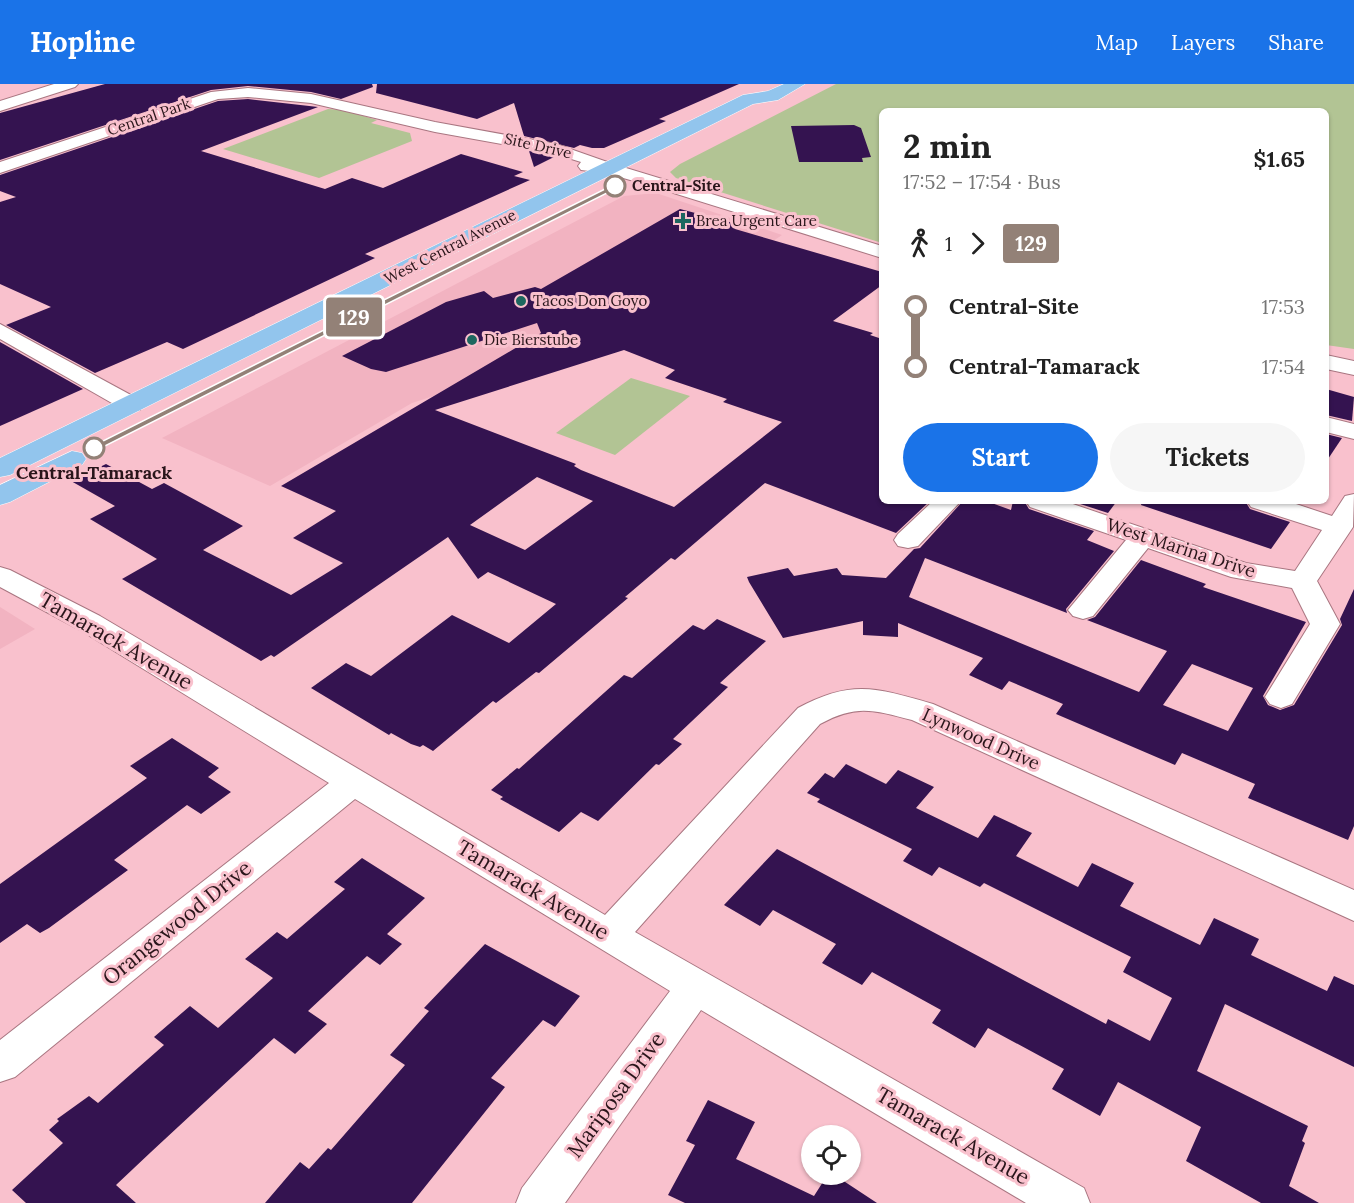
<!DOCTYPE html>
<meta charset="utf-8">
<style>
:root{--surface:#fff;--page:#f6f6f6;--text:#222;--muted:#767676;--accent:#1a73e8}
body{margin:0;font-family:Lora,serif;background:var(--page);color:var(--text);height:100vh;display:flex;flex-direction:column;font-size:22px;white-space:nowrap}
*{box-sizing:border-box;margin:0}
p{font-size:20px;color:var(--muted)}
.icon{flex:none;width:33px;height:33px;fill:none;stroke:currentColor;stroke-width:2;stroke-linecap:round;stroke-linejoin:round}
.map{position:relative;flex:1;overflow:hidden}
.panel{position:absolute;left:879px;top:24px;width:450px;height:396px;display:flex;flex-direction:column;background:var(--surface);border-radius:9px;box-shadow:0 2px 4px #0004}
.panel>*{flex:none}
.badge{padding:0 12px;border-radius:4px;font-size:21px;line-height:39px}
.fabs{position:absolute;left:801px;top:1041px;display:grid;gap:12px}
.fabs a{display:grid;place-items:center;width:60px;height:60px;border-radius:50%;background:var(--surface);box-shadow:0 2px 4px #0004;font-size:30px}
.map>.badge{position:absolute;translate:-50% -50%;box-shadow:0 0 0 3px #fff}
.legs{display:flex;align-items:center;gap:9px;height:66px;padding:0 24px;font-size:20px}
.legs p{margin-inline-start:auto}
.head{display:flex;align-items:center;justify-content:space-between;height:102px;padding:0 24px}
h1{font-size:33px;font-weight:700;line-height:45px}
.action{display:flex;gap:12px;margin-top:auto;padding:12px 24px}
.action a{flex:1;height:69px;border-radius:36px;background:var(--accent);color:#fff;font-size:24px;font-weight:700;line-height:69px;text-align:center}
.action a+a{background:var(--page);color:var(--text)}
ul{padding:0 24px;list-style:none}
li{display:flex;align-items:center;gap:21px;height:60px;font-size:22px}
li i{display:grid;place-items:center;width:9px;height:100%;margin:0 8px;background:currentColor}
li i::after{content:'';width:15px;height:15px;margin:-8px;border:4px solid;border-radius:50%;background:var(--surface)}
li p{margin-inline-start:auto}
li:first-child i{background:linear-gradient(#0000 50%,currentColor 0)}
li:last-child i{background:linear-gradient(currentColor 50%,#0000 0)}
header{display:flex;align-items:center;gap:36px;box-sizing:border-box;height:84px;padding:0 30px;background:var(--accent);color:#fff}
header strong{font-size:28px}
nav{display:flex;gap:33px;margin-inline-start:auto;font-size:21px}
.map>svg:first-child{display:block}
.built{fill:#f2b3c1}
.green{fill:#b2c494}
.building{fill:#341350;fill-rule:evenodd}
.lines{fill:none;stroke-linecap:round;stroke-linejoin:round}
.minor-casing{stroke:#a97681;stroke-width:2}
.major-casing{stroke:#fff;stroke-width:1}
.minor{fill:#fff;fill-rule:evenodd}
.major{fill:#92c5ed;fill-rule:evenodd}
.line-1{fill:#938177;stroke:#fff;stroke-width:1.5}
.stop-1-dot{fill:#fff;stroke:#938177;stroke-width:3}
.poi-dot{fill:#1d675f;stroke:#f9c1cd;stroke-width:2}
.labels{text-anchor:middle;stroke-width:6;stroke-linejoin:round;paint-order:stroke}
.far-street-label{font-size:15px;fill:#29151a;stroke:#f9c1cd}
.far-stop-label{font-size:15px;font-weight:bold;fill:#29151a;stroke:#f9c1cd;text-anchor:start}
.far-poi-label{font-size:15px;fill:#29151a;stroke:#f9c1cd;text-anchor:start}
.stop-label{font-size:18px;font-weight:bold;fill:#29151a;stroke:#f9c1cd}
.street-label{font-size:18px;fill:#29151a;stroke:#f9c1cd}
.near-street-label{font-size:21px;fill:#29151a;stroke:#f9c1cd}
</style>
<header>
<strong>Hopline</strong>
<nav><a>Map</a><a>Layers</a><a>Share</a></nav>
</header>
<div class="map">
<svg width="1354" height="1119" viewBox="0 0 1354 1119">
<rect width="100%" height="100%" fill="#f9c1cd"/>
<g class="built">
<path d="M656,109l126,42 -138,93 -232,75 -142,83 -108,-48 462,-242z"/>
<path d="M0,523l35,22 -35,20z"/>
</g>
<g class="green">
<path d="M836,0h518v265l-28,-4v-234h-444v132l-206,-65 -6,-6 10,-8z"/>
<path d="M328,25l15,1 34,10 -6,3 39,10 2,8 -93,37 -96,-29z"/>
<path d="M631,294l59,18 -75,59 -59,-22z"/>
</g>
<g class="building">
<path d="M105,0h267l1,3 -32,12 -30,-7 -63,-6 -37,4 -211,70v-47z"/>
<path d="M377,0h362l-80,35 7,2 -62,27h-12l-12,-3 -6,3 -50,-12 -10,-33 -37,16 -101,-26z"/>
<path d="M248,15l70,8 -117,44 124,38 27,-11 31,10 78,-34 62,18 -9,4 16,4 -165,74 10,4 -192,91 -16,-7 -72,31 -89,-48 45,-18 -51,-23v-82l16,-5 -16,-6v-16l218,-74z"/>
<path d="M854,41l7,3 10,29 -9,1 1,4h-64l-8,-36z"/>
<path d="M529,67l22,4 5,1 -22,11z"/>
<path d="M680,125l61,16 -6,4 147,43v13l-49,36 40,12 -3,2 12,4v162h48l-34,32 -131,-50 -90,77 -4,-2 -46,39 3,1 -89,75 -3,-1 -40,31 -3,-2 -60,50 -10,-6 -3,2 -9,-3 -20,-11 -2,2 -78,-47 35,-25 25,13 81,-61 57,28 47,-39 -68,-32 -10,7 -30,-42 -174,120 -3,-2 -10,6 -139,-82 35,-20 -67,-40 25,-13 -44,-25 35,-17 46,25 12,-6 79,43 -40,24 88,45 52,-32 -50,-25 43,-27 -55,-25 260,-153 -4,-10 -151,49 -15,-3 -29,-13 104,-54 38,-11 9,7 42,-11 6,2zM624,266l51,20 -10,8 62,21 -4,3 59,20 -108,85 -93,-37 -7,-4 2,-2 -141,-54zM537,393l56,24 -68,49 -55,-25z"/>
<path d="M0,258l83,47 -83,37z"/>
<path d="M1326,305l28,8 -2,24 -26,-6z"/>
<path d="M1326,350l16,4 -16,24z"/>
<path d="M963,417h23l25,9 2,-9h11l5,8 65,22 -7,9 27,11 -48,58 1,4 -142,-55 -16,39 230,95 28,-41 -80,-31 8,-3 46,-57 65,24 -3,3 103,35 -43,74 5,9 12,5 14,-5 48,-80 -2,-6 14,-30v237l-6,14 -100,-42 7,-14 -73,-31 -7,12 -119,-51 7,-10 -54,-23 -7,9 -33,-15 14,-17 -85,-35v14l-35,-2v-14l-80,17 -34,-56 -2,-5 41,-9 6,8 43,-8 5,7 44,3 28,-29 6,-1zM1192,580l61,24 -25,43 -65,-26z"/>
<path d="M1071,417h46l-9,12z"/>
<path d="M1142,417h103l5,8 40,13 -19,27 -130,-44z"/>
<path d="M717,535l49,22 -46,42 8,4 -55,52 9,5 -23,21 -3,-1 -58,57 -17,-9 -22,20 -59,-33 3,-2 -12,-7 26,-22 2,1 105,-94 8,3 61,-53 11,5z"/>
<path d="M172,654l47,30 -11,9 23,15 -30,22 -14,-9 -73,55 14,10 -79,58 -9,5 -13,-9 -27,19v-59l147,-106 -17,-12z"/>
<path d="M846,680l40,20 12,-14 36,17 -18,21 62,30 16,-23 38,18 -16,23 62,31 14,-24 42,20 -14,23 80,39 14,-27 45,21 -8,16 76,36 7,-15 20,9v82l-129,-63 -28,67 111,55 -6,15 3,2 -16,43 30,17h-58l-75,-42 15,-34 -83,-45 -18,34 -48,-27 12,-20 -76,-41 -13,20 -43,-25 9,-13 -69,-38 -10,13 -40,-22 14,-19 -63,-34 -13,16 -36,-21 53,-56 329,175 2,-5 42,22 22,-43 -49,-26 8,-15 -147,-74 -4,4 -41,-20 -7,9 -29,-15 9,-12 -95,-47 3,-3 -13,-6 18,-20 9,5z"/>
<path d="M362,774l63,40 -38,36 15,10 -22,21 -13,-9 -59,55 19,13 -32,30 -21,-16 -123,114 -35,33 20,18h-110l-14,-13 51,-47 -14,-13 10,-9 -2,-2 32,-23 9,7 66,-58 -10,-8 36,-31 28,22 55,-50 -28,-19 32,-27 10,7 58,-50 -11,-7z"/>
<path d="M485,860l95,52 -25,31 -12,-7 -52,58 14,9 -93,116h-147l35,-41 9,7 19,-21 3,2 74,-85 -15,-10 39,-44 -5,-3z"/>
<path d="M708,1016l47,22 -19,37 78,37 14,-22h5l44,29h-192l-17,-8 27,-50 -9,-4z"/>
</g>
<g class="lines">
<g class="minor-casing">
<g id="minor">
<path d="M54,0h24l-3,3 -75,24v-10z"/>
<path d="M248,4l63,6 124,28 121,22 57,20 269,82v12l-231,-72 -45,-13 -25,-3 -3,-4 3,-4 -29,-9 -117,-21 -124,-29 -63,-6 -30,2 -218,74v-11l211,-70z"/>
<path d="M0,240l140,76 4,5 -4,5h-16l-124,-71z"/>
<path d="M1326,271l28,6v14l-28,-6z"/>
<path d="M1326,333l28,7v15l-28,-7z"/>
<path d="M1354,410l-1,33 -36,54 23,43 -48,80 -11,4 -11,-4 -5,-7 45,-73 -18,-36 -61,-11 -83,-29 -55,68 -10,3 -10,-3 -5,-6 5,-6 53,-64 -96,-33 -4,-6h38l182,62 49,8 27,-41 -71,-23 -4,-6h40l45,15 13,-20z"/>
<path d="M933,417h28l-43,45 -10,2 -10,-2 -4,-6 4,-6z"/>
<path d="M0,483l10,3 90,46 505,299 193,-207c54,-29 79,-20 135,-4l421,186v31l-442,-201c-39,-10 -55,-16 -92,4l-185,208 449,256 6,15h-64l-325,-193 -136,193h-49l6,-15 148,-197 -315,-192 -340,278 -15,5v-42l329,-257 -249,-153 -80,-43z"/>
</g>
</g>
<g class="major-casing">
<g id="major">
<path d="M784,0h21l-27,16 -25,4 -743,371 -10,2v-19l743,-363 25,-4z"/>
<path d="M72,367l10,2 4,6 -4,6 -72,37 -10,3v-20z"/>
</g>
</g>
<use href="#minor" class="minor"/>
<use href="#major" class="major"/>
</g>
<path class="line-1" d="M615,100l2,4 -520,262 -8,-2z"/>
<g class="stop-1-dot">
<circle cx="615" cy="102" r="10"/>
<circle cx="94" cy="364" r="10"/>
</g>
<g class="poi-dot">
<path d="M680 128h6v6h6v6h-6v6h-6v-6h-6v-6h6z"/>
<circle cx="521" cy="217" r="6"/>
<circle cx="472" cy="256" r="6"/>
</g>
<g class="labels">
<g class="far-street-label">
<text transform="translate(149 33) rotate(-19)" y="5">Central Park</text>
<text transform="translate(538 62) rotate(13)" y="5">Site Drive</text>
<text transform="translate(450 163) rotate(-27)" y="5">West Central Avenue</text>
</g>
<g class="far-stop-label">
<text x="632" y="107">Central-Site</text>
</g>
<g class="far-poi-label">
<text x="696" y="142">Brea Urgent Care</text>
<text x="533" y="222">Tacos Don Goyo</text>
<text x="484" y="261">Die Bierstube</text>
</g>
<g class="stop-label">
<text x="94" y="395">Central-Tamarack</text>
</g>
<g class="street-label">
<text transform="translate(1181 464) rotate(18)" y="6">West Marina Drive</text>
<text transform="translate(981 655) rotate(24)" y="6">Lynwood Drive</text>
</g>
<g class="near-street-label">
<text transform="translate(116 557) rotate(30)" y="7">Tamarack Avenue</text>
<text transform="translate(533 806) rotate(31)" y="7">Tamarack Avenue</text>
<text transform="translate(177 839) rotate(-39)" y="7">Orangewood Drive</text>
<text transform="translate(616 1011) rotate(-54)" y="7">Mariposa Drive</text>
<text transform="translate(953 1052) rotate(30)" y="7">Tamarack Avenue</text>
</g>
</g>
</svg>
<div class="fabs">
<a><svg class="icon" aria-label="locate" viewBox="0 0 24 24"><circle cx="12" cy="12" r="6"/><path d="M12 2v4M12 18v4M2 12h4M18 12h4"/></svg></a>
</div>
<b class="badge" style="left:354px;top:233px;background:#938177;color:#fff">129</b>
<section class="panel">
<div class="head"><div><h1>2 min</h1><p>17:52 – 17:54 · Bus</p></div><b>$1.65</b></div>
<div class="legs"><svg class="icon" aria-label="walk" viewBox="0 0 24 24"><circle cx="13" cy="4" r="2"/><path d="M13 8l-2 6 4 7M11 14l-3 7M7 12l3-4h3l4 4"/></svg>1<svg class="icon" aria-label="forward" viewBox="0 0 24 24"><path d="M9 5l7 7-7 7"/></svg><b class="badge" style="background:#938177;color:#fff">129</b></div>
<ul>
<li><i style="color:#938177"></i><b>Central-Site</b><p>17:53</p></li>
<li><i style="color:#938177"></i><b>Central-Tamarack</b><p>17:54</p></li>
</ul>
<div class="action"><a>Start</a><a>Tickets</a></div>
</section>
</div>
